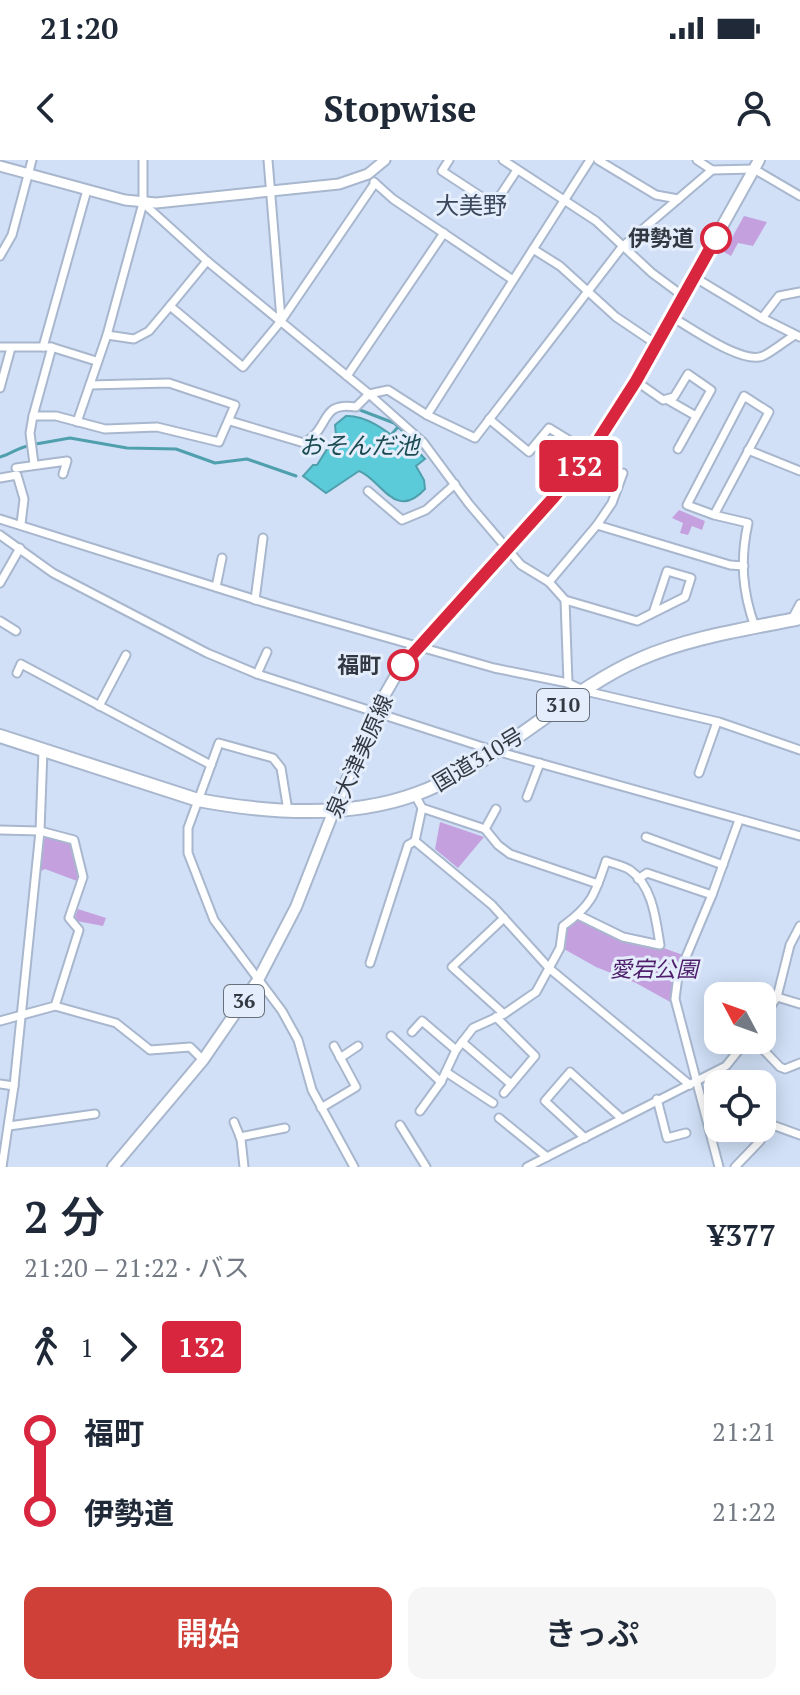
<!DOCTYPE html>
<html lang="ja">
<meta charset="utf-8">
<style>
:root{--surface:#fff;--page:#f6f6f7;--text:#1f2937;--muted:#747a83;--accent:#ce4038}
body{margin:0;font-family:"PT Serif","Noto Sans JP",serif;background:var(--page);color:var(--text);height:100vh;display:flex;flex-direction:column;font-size:30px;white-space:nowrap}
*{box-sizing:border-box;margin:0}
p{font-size:26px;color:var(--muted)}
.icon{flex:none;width:44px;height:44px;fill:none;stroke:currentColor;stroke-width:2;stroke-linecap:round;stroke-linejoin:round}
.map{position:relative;height:1007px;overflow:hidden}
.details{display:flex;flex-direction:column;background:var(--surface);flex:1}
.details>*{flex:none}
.badge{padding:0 16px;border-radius:6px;font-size:28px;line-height:52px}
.needle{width:52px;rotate:311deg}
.buttons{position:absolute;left:704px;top:822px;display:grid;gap:16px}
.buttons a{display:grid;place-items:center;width:72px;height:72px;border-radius:16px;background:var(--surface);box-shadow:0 4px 20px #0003;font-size:40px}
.map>.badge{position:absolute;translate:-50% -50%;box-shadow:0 0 0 4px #fff}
.legs{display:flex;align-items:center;gap:12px;height:88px;padding:0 24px;font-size:26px}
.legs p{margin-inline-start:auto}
.overview{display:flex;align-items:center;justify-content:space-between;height:136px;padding:0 24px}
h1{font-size:44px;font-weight:600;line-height:60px}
.primary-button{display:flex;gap:16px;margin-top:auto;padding:16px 24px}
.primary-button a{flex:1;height:92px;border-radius:16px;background:var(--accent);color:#fff;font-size:32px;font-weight:600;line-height:92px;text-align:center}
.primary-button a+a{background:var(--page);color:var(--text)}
ul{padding:0 24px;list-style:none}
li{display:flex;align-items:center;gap:28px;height:80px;font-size:30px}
li i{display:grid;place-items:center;width:12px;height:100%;margin:0 10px;background:currentColor}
li i::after{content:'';width:20px;height:20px;margin:-10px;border:6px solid;border-radius:50%;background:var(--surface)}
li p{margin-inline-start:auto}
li:first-child i{background:linear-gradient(#0000 50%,currentColor 0)}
li:last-child i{background:linear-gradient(currentColor 50%,#0000 0)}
.status{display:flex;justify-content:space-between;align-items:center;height:56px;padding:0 40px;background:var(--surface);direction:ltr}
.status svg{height:22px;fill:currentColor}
header{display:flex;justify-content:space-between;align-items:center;height:104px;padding:0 24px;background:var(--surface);font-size:36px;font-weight:600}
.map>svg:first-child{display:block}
.green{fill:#c4a1de}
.water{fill:#5bcbda;stroke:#4f9fac;stroke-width:2}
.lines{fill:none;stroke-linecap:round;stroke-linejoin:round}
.stream{stroke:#4f9fac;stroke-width:3}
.street-casing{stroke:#a8b7cd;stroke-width:11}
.secondary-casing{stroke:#a8b7cd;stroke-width:13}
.primary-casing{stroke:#a8b7cd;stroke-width:14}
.highway-casing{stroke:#a8b7cd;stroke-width:16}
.street{stroke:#fff;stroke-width:7}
.secondary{stroke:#fff;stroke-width:9}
.primary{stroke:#fff;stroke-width:10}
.highway{stroke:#fff;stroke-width:12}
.line-1-casing{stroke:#fff;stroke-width:18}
.line-1{stroke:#d7263d;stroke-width:12}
.stop-1-dot{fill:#fff;stroke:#d7263d;stroke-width:4}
.labels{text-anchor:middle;stroke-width:6;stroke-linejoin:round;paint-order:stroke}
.shield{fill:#e4edfb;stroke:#686f7a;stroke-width:2}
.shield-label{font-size:20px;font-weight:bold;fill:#333942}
.stop-label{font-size:22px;font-weight:bold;fill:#333942;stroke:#e4edfb;text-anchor:end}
.street-label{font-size:22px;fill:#333942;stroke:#e4edfb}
.park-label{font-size:22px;font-style:italic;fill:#4f1e6c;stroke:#e4edfb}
.neighbourhood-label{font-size:24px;fill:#3b475a;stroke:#e4edfb}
.water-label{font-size:24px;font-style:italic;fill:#1a4b52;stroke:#e4edfb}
</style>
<div class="status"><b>21:20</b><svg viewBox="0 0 49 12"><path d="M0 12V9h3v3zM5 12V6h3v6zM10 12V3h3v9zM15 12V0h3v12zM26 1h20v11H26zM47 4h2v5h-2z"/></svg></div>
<header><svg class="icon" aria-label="back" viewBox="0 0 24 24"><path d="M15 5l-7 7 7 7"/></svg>Stopwise<svg class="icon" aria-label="person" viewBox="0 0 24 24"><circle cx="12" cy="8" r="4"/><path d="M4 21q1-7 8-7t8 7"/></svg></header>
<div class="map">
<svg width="800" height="1007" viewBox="0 0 800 1007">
<rect width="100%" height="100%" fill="#d1e0f7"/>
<g class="green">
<path d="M744,56l23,6 -14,24 -15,-3 -7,13 -7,-4z"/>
<path d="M679,350l26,11 -3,9 -10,-4 -4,9 -8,-2 3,-10 -11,-5z"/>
<path d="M440,662l44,15 -26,31 -23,-19z"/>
<path d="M48,676c6,2 14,3 20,6 10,5 11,29 9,39l-32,-12 -6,3 3,-31z"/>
<path d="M78,749l28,9 -3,8 -26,-5 -2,-4z"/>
<path d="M580,758l103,37 -7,20 -4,28 -36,-20 -40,-16 -32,-18 3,-21z"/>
</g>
<path class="water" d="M346,256c23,-1 45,19 63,32l4,-2 12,13 -9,7 8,14 1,9c-30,33 -44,-10 -66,-18l-33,22 -23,-17 10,-11h4l19,-30 -1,-10z"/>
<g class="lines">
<g class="stream">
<path d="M360,250l34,13 31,28"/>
<path d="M390,276l8,-9"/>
<path d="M36,284l34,-6 57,10 49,1 39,14 32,-4 49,17"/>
<path d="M0,297c11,-3 17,-9 28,-11"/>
</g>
<g class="street-casing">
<g id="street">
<path d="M268,0l13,159"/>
<path d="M449,0l-7,11 52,34 23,-35"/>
<path d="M503,0l93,61 56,52 31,23"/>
<path d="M598,0l58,35 22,4"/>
<path d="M697,0l15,10"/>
<path d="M374,22l19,17 120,81"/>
<path d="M143,43l64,58 162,133 19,-4 39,25 48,23 147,-191 90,-77 42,-1 46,27"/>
<path d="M533,89l27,17 56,51 40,27"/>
<path d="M0,96l12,-21 20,-75"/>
<path d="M694,117l68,41 38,19"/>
<path d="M170,146l37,-45"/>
<path d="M672,157c19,11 71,48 91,39 9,-4 22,-15 32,-21"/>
<path d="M762,158l17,-22 21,-4"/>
<path d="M107,175l27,4 15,-8 21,-25 73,61 38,-46 94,-138"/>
<path d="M0,187h51l45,14"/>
<path d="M43,187l44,-157"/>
<path d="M52,187l-19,69h23l49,13 52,-2 62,15 16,-37 -66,-22 -79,2"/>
<path d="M347,216l97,-143"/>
<path d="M636,221l27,19 11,-3 14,-23 23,16 -33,59"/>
<path d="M0,228l11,-40"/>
<path d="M668,240l28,16"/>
<path d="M427,255l163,-255"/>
<path d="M33,256l-3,17 4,31"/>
<path d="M489,259l40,33 20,-24 41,25"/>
<path d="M230,261l74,22c27,-15 15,-42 52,-36l13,-13 54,48 46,62 52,61 28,17 16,18 3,83"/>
<path d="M77,262l30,-87 36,-132v-43"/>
<path d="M748,290l52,21"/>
<path d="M16,308l51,-7 -4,13"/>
<path d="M0,318l17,-3 7,24 -3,25"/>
<path d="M368,331l34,29 24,-10 29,-26"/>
<path d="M714,355l55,-103 -25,-16 -57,109 27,10 34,8c-8,37 -6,68 7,104"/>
<path d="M0,359l269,85 225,64 74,15 17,8 134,31 81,28"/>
<path d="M597,365l133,40 14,1"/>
<path d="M0,375l53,38 154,80 50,21 232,75 311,87"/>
<path d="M549,422l48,-57 15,-22 11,-30"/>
<path d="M0,423l20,-35"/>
<path d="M216,427l6,-29"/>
<path d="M255,440l8,-62"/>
<path d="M565,440l72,21 48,-24 6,-19 -24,-7 -14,42"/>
<path d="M792,459l8,-15"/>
<path d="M0,461l16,10"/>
<path d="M17,513l4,-9 190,101 -23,63v25l26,67 68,91 16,29 14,50 42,77"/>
<path d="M257,514l10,-22"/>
<path d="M99,546l27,-51"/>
<path d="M211,605l8,-22 54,15 8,10 7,43"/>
<path d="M699,613l18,-51"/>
<path d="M415,635l7,13 -7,33 77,64 58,64 140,116"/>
<path d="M527,637l13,-34"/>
<path d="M422,648l63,21 13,16 12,9 88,30"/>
<path d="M485,669l11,-20"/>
<path d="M0,670l40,1 34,9 9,37 -14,41 10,12 -24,76"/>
<path d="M646,677l77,28"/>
<path d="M638,719l9,-6 65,22"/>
<path d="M370,803l38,-118 7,-4"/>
<path d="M777,837l23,7"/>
<path d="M504,854l-52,-47 52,-49"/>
<path d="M496,857l39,39 -31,37"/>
<path d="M762,859l15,-22 13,-52 10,-19"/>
<path d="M0,861l55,-15 61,17 34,27 40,-3 13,13"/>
<path d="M412,872l10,-11 34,29"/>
<path d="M391,876l50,46"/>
<path d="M754,880l26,27 5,2 15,-6"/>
<path d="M462,882l49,42"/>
<path d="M340,898l18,-12"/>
<path d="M446,912l47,31"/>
<path d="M0,924l14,2"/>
<path d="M657,939l10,39 19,-5"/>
<path d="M321,948l35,-21 -22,-41"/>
<path d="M420,951l21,-29 15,-32 17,-22 31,-14 32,-22 24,-44 3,-22c29,-21 32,-32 43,-65 8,3 18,5 24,9 23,16 26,51 30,75l-37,-8 -45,-22"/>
<path d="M499,958l48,39"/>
<path d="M234,962l7,17 3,28"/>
<path d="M767,963l33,12"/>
<path d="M400,965l26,42"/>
<path d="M9,966l86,-12"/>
<path d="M240,977l45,-9"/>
<path d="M585,978l-40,-37 25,-29 51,46"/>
<path d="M2,1007l12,-81 26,-255 3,-81"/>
<path d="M527,1007l199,-101 21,-26"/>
<path d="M719,1007l-44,-168 3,-23 34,-81 27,-75"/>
<path d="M735,1007l25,-26"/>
</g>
</g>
<g class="secondary-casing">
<path id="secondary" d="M0,6l125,34 31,3 183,-19 29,-10 17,-14"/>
</g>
<g class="primary-casing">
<path id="primary" d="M113,1007l90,-107 55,-80 38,-73 38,-97 46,-107 15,-26 23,-30 136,-150 36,-44 46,-72 123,-221"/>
</g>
<g class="highway-casing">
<path id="highway" d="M0,576l198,64c70,13 150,19 218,-6 36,-13 69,-35 101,-57 39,-27 79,-59 123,-78 50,-22 107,-30 160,-41"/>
</g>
<use href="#street" class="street"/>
<use href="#secondary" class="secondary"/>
<use href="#primary" class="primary"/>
<use href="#highway" class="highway"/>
</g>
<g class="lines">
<g class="line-1-casing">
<path id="line-1" d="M403,505l151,-168 36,-44 46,-72 80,-143"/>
</g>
<use href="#line-1" class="line-1"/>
</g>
<g class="stop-1-dot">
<circle cx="716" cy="78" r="14"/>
<circle cx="403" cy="505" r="14"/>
</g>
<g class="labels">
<g class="shield">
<rect x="537" y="529" width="52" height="32" rx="6"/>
<rect x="224" y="825" width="40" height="32" rx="6"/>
</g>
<g class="shield-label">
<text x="563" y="552">310</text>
<text x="244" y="848">36</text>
</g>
<g class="stop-label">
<text x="694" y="86">伊勢道</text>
<text x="381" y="513">福町</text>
</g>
<g class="street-label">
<text transform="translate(359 596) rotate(-66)" y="8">泉大津美原線</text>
<text transform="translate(478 599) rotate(-31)" y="8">国道310号</text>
</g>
<g class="park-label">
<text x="654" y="817">愛宕公園</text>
</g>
<g class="neighbourhood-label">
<text x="471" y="54">大美野</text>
</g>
<g class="water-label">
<text x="359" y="294">おそんだ池</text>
</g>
</g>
</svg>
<div class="buttons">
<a><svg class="needle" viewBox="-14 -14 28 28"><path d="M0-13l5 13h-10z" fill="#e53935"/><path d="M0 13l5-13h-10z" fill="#747a83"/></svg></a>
<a><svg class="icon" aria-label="locate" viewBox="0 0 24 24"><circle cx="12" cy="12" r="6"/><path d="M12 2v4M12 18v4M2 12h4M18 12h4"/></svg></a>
</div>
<b class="badge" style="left:579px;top:306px;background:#d7263d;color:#fff">132</b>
</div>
<section class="details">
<div class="overview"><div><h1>2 分</h1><p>21:20 – 21:22 · バス</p></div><b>¥377</b></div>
<div class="legs"><svg class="icon" aria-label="walk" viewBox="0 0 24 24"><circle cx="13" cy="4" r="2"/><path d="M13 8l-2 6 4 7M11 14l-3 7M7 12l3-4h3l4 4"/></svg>1<svg class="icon" aria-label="forward" viewBox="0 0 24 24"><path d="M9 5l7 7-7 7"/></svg><b class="badge" style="background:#d7263d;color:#fff">132</b></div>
<ul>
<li><i style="color:#d7263d"></i><b>福町</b><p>21:21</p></li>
<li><i style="color:#d7263d"></i><b>伊勢道</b><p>21:22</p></li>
</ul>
<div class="primary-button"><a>開始</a><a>きっぷ</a></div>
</section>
